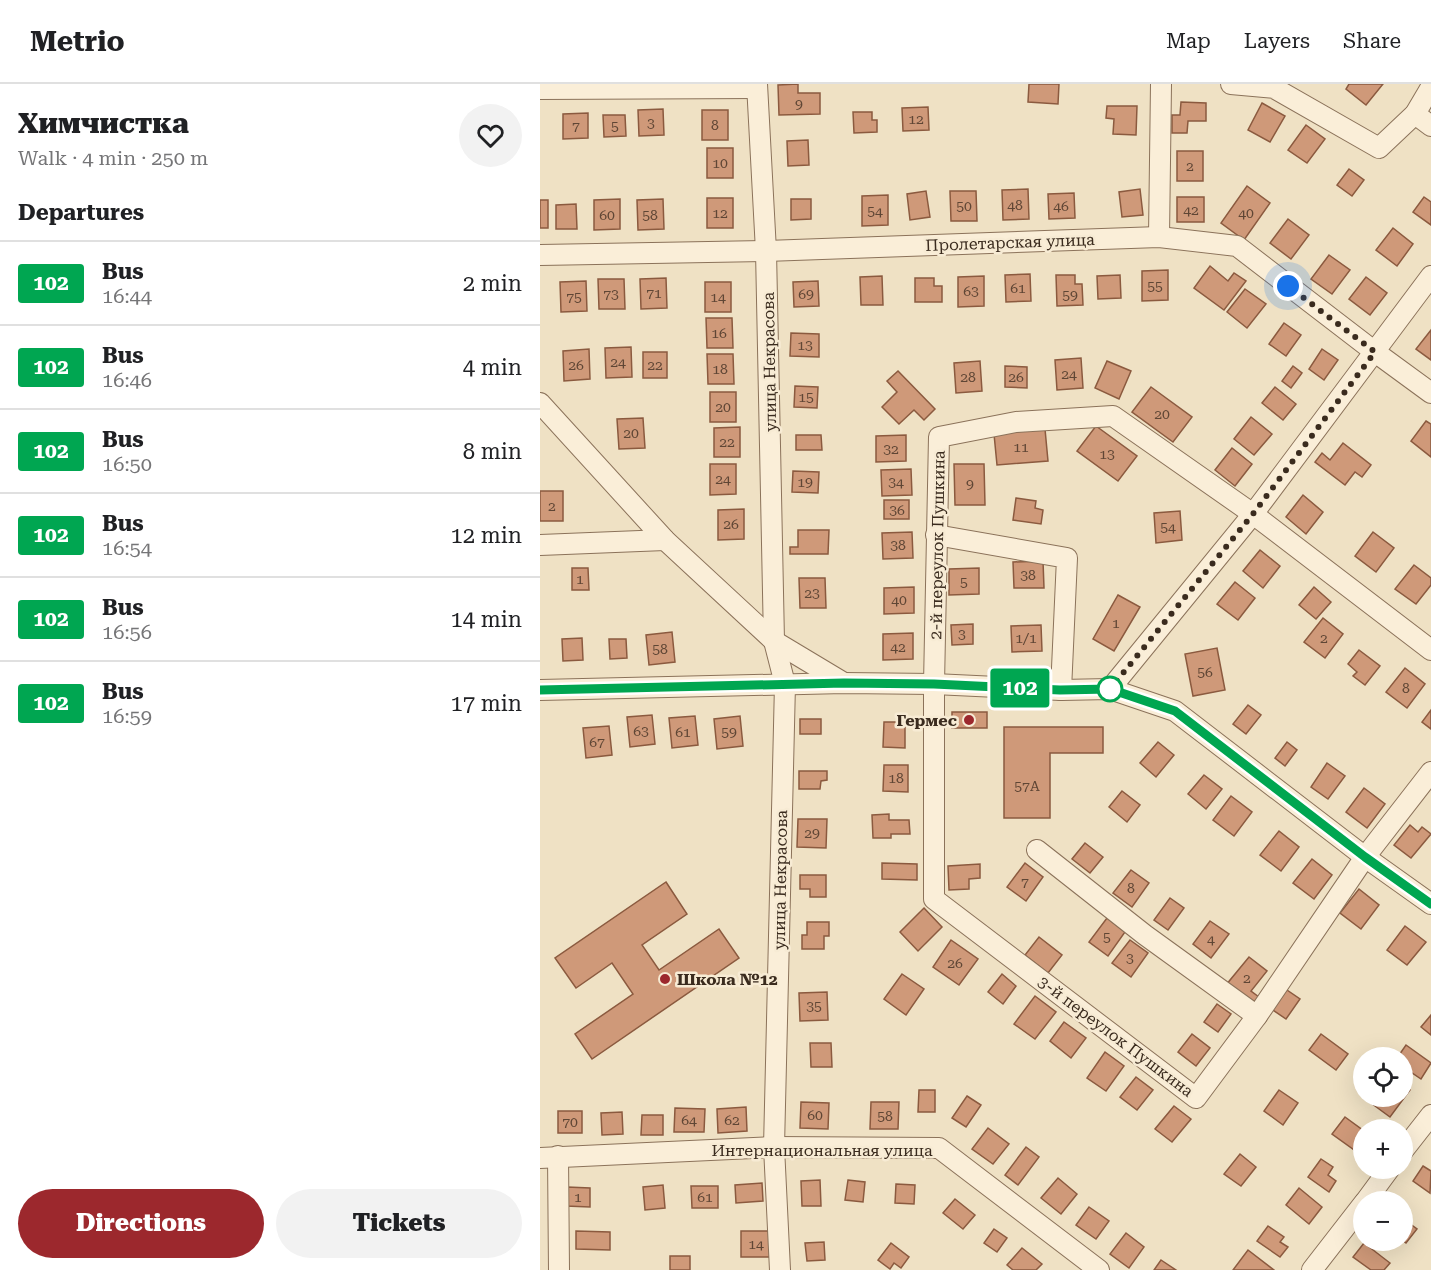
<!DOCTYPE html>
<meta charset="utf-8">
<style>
:root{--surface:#fff;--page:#f2f2f2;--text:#202124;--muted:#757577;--line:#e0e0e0;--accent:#9c282d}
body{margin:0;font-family:"Roboto Serif",serif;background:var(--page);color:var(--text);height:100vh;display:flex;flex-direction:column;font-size:22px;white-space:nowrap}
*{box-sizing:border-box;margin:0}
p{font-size:20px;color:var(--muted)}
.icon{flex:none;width:33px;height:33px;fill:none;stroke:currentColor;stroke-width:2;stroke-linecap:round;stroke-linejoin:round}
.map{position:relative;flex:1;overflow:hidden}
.details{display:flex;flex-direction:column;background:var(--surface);width:540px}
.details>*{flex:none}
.badge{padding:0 12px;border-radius:4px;font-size:21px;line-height:39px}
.controls{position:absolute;left:813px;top:963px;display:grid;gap:12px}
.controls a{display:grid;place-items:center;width:60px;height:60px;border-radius:50%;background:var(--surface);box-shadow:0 6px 24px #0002;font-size:30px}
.you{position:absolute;width:30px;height:30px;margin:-15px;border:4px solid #fff;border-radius:50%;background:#1a73e8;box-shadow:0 0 0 9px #1a73e833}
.map>.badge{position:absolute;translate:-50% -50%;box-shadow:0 0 0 3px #fff}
h2{padding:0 18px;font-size:22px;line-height:54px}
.round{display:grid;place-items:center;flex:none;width:63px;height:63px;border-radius:32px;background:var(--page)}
.head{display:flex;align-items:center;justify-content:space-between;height:102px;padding:0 18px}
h1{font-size:28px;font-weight:800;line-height:45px}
.cta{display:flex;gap:12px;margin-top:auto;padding:12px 18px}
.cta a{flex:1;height:69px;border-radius:36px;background:var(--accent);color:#fff;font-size:24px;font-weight:800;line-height:69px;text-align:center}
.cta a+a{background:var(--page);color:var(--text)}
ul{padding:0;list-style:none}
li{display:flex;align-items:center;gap:18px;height:84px;padding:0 18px;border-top:2px solid var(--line)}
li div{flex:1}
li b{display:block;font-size:22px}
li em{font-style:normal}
li .badge{min-width:66px;font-weight:700;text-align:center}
header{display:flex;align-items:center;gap:36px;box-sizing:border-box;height:84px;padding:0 30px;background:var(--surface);border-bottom:2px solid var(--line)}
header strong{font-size:28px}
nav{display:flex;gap:33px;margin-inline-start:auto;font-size:21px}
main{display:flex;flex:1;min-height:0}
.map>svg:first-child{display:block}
.building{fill:#cf9979;stroke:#8b5a3f;stroke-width:1.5}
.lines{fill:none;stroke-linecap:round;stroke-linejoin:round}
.minor-casing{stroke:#8b725a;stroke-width:22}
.minor{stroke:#faeed8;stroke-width:20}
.line-casing{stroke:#fff;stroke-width:14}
.line{stroke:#00a651;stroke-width:9}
.walk{stroke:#3a2b1e;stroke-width:6;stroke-dasharray:0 10.8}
.stop-dot{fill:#fff;stroke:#00a651;stroke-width:3}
.poi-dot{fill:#9c282d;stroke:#f7ebd4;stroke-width:2}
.labels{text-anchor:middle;stroke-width:5;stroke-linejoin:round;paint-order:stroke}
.number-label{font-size:14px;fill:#5f4635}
.street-label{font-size:16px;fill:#3a2b1e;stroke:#f7ebd4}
.poi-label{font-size:16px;font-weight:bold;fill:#3a2b1e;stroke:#f7ebd4;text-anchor:end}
</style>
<header>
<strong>Metrio</strong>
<nav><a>Map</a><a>Layers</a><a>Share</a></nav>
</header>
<main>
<section class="details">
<div class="head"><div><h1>Химчистка</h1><p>Walk · 4 min · 250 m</p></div><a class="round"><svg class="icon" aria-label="heart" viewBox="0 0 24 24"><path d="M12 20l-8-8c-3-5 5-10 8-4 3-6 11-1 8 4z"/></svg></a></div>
<h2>Departures</h2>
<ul>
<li><span class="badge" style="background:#00a651;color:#fff">102</span><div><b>Bus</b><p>16:44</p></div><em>2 min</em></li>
<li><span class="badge" style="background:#00a651;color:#fff">102</span><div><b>Bus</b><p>16:46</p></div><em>4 min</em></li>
<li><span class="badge" style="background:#00a651;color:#fff">102</span><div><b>Bus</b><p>16:50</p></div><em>8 min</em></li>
<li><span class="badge" style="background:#00a651;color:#fff">102</span><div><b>Bus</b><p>16:54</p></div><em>12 min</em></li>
<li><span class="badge" style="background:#00a651;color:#fff">102</span><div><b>Bus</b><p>16:56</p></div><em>14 min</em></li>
<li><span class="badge" style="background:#00a651;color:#fff">102</span><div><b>Bus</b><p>16:59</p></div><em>17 min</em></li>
</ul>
<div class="cta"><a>Directions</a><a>Tickets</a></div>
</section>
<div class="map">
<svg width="891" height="1186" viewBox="0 0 891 1186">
<rect width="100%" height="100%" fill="#efe1c4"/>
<g class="building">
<path d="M258,0v9h22v21l-41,1 -1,-30z"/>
<path d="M489,0h30l-1,20 -30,-2z"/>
<path d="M809,0h34l-17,21 -20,-16z"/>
<path d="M641,18l25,1v18h-18l-1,12h-15v-18h8z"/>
<path d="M722,19l23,13 -15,26 -22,-12z"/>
<path d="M567,22h30l-1,29 -23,-1 1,-15 -8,-1z"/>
<path d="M388,23l1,23 -26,1 -1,-23z"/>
<path d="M123,25l1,26 -25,1 -1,-26z"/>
<rect x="162" y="26" width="26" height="30"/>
<path d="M313,28h19v8h5v12l-23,1z"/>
<path d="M48,29v25l-25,1v-25z"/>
<path d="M63,31h22l1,21 -22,1z"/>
<path d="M766,41l19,14 -18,24 -19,-13z"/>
<path d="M268,56l1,25 -21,1 -1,-25z"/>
<rect x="167" y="64" width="26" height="30"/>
<rect x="637" y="67" width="26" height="30"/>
<path d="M809,85l15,11 -12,16 -15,-11z"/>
<path d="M707,102l23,17 -26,37 -23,-17z"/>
<path d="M488,105l1,30 -26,1 -1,-30z"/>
<path d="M600,105l3,26 -21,2 -3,-25z"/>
<path d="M386,107l4,26 -20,3 -3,-26z"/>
<path d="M410,107h26l1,30h-26z"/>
<path d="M534,109l1,25 -26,1 -1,-25z"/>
<path d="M348,111v30l-26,1v-30z"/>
<rect x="637" y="113" width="27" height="25"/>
<path d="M884,113l7,5v23l-18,-13z"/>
<rect x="167" y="114" width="26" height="30"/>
<path d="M80,115v30l-26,1v-30z"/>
<path d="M123,115l1,30 -26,1 -1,-30z"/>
<path d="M251,115h20v20l-20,1z"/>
<rect x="0" y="116" width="8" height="28"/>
<path d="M36,120l1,25h-21v-24z"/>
<path d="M748,135l21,16 -18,24 -21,-16z"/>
<path d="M853,144l20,16 -16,22 -21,-16z"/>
<path d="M789,171l21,15 -18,24 -21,-15z"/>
<path d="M670,182l18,15 6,-8 12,8 -22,29 -30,-22z"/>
<path d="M628,186v30l-26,1v-30z"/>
<path d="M490,190l1,27 -25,1 -1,-27z"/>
<path d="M516,191h19v9h7l1,21 -26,1z"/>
<path d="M580,191l1,23 -23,1 -1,-23z"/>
<path d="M342,192l1,29h-22l-1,-28z"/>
<path d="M444,192v30l-26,1v-30z"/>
<path d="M826,193l21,16 -17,22 -21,-16z"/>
<path d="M126,194l1,30 -26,1 -1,-30z"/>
<path d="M375,194h19v8h8v16h-27z"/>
<path d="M58,195h26l1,30h-26z"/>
<path d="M46,197l1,30 -26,1 -1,-30z"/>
<path d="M278,197l1,25 -25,1 -1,-25z"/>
<rect x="165" y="198" width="26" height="30"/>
<path d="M705,205l21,15 -19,24 -20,-16z"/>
<path d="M166,234h26l1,30h-26z"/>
<path d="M744,239l17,12 -15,21 -17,-12z"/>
<path d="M891,246v30l-15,-11z"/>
<path d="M251,249l28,1v23l-29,-1z"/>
<path d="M91,263l1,30 -26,1 -1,-30z"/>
<path d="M49,265l1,30 -26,2 -1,-30z"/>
<path d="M782,265l16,11 -14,20 -15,-11z"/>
<rect x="103" y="268" width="24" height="26"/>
<path d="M167,270h26l1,30h-26z"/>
<path d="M541,274l2,30 -26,2 -2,-30z"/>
<path d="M440,277l2,30 -26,2 -2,-30z"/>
<path d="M567,277l24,10 -12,28 -24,-11z"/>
<path d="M465,282l22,1v21l-22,-1z"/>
<path d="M753,282l9,7 -11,15 -9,-7z"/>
<path d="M358,287l37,38 -11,11 -10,-10 -15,14 -17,-17 15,-15 -10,-11z"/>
<path d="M255,302l23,1 -1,21 -23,-1z"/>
<path d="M611,303l41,30 -19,25 -41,-30z"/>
<path d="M735,303l21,17 -13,16 -21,-17z"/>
<rect x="170" y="308" width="26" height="30"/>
<path d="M711,333l21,17 -18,21 -20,-16z"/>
<path d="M103,334l2,30 -26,1 -2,-30z"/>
<path d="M886,337l5,3v33l-20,-16z"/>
<path d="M556,342l41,30 -19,25 -41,-30z"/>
<path d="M200,343v30h-26v-29z"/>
<path d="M505,345l3,32 -51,4 -3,-31z"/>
<path d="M256,351h25l1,15h-26z"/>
<path d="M366,351v26l-30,1v-26z"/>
<path d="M803,359l28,22 -9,12 -7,-5 -10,13 -30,-23 7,-9 8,7z"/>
<path d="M692,364l20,16 -17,22 -20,-16z"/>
<path d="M170,380h26v30l-26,1z"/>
<path d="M414,380h30l1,41h-30z"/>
<path d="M371,385l1,26 -30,1 -1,-26z"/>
<path d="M253,387l26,1 -1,21 -26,-1z"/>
<rect x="0" y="407" width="23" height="30"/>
<path d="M763,411l20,17 -17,22 -20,-17z"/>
<path d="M476,414l20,3 -1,7 8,2 -2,14 -28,-4z"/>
<rect x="344" y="416" width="25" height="19"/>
<path d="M204,425v30l-26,1v-30z"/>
<path d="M640,427l2,29 -26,3 -2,-30z"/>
<path d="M258,446h31l-1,24h-38v-7h8z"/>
<path d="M372,448l1,26 -30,1 -1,-26z"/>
<path d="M833,448l21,16 -18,24 -21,-16z"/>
<path d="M720,466l20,16 -17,22 -20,-17z"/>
<path d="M503,477l1,27h-30l-1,-26z"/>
<path d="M874,481l17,13v7l-15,19 -21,-15z"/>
<path d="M32,484h16l1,22h-17z"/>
<path d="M439,484v26l-30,1v-26z"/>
<path d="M259,494h26l1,30h-26z"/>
<path d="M695,498l20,16 -17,22 -21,-16z"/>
<path d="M374,503v26l-30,1v-26z"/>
<path d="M774,503l17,15 -15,17 -17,-14z"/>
<path d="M578,511l22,12 -26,44 -21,-12z"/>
<path d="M783,534l20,16 -18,24 -21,-16z"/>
<path d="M433,540v20l-21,1 -1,-20z"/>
<path d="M501,541l1,26 -30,1 -1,-26z"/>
<path d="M132,548l3,30 -26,3 -3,-30z"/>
<path d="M373,549v26l-30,1v-26z"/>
<path d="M42,554l1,22 -20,1 -1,-22z"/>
<path d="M69,555h17l1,19 -17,1z"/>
<path d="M677,564l8,42 -32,6 -8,-42z"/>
<path d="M819,566l21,16 -15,19 -12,-9 4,-4 -9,-8z"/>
<path d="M865,584l20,16 -18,24 -21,-16z"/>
<path d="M708,621l13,10 -15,19 -13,-10z"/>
<path d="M891,626v19l-9,-7z"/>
<rect x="412" y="628" width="35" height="16"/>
<path d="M112,631l3,29 -25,3 -3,-30z"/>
<path d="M155,632l3,29 -26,3 -3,-30z"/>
<path d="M200,632l3,30 -26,3 -3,-30z"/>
<rect x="260" y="635" width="21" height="15"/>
<path d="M344,638h21v26l-22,-1z"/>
<path d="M69,642l3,29 -26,3 -3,-30z"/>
<path d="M464,643h99v26h-53v65h-46z"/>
<path d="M618,658l16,13 -18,22 -16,-14z"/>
<path d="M747,658l10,8 -12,16 -10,-8z"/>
<path d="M787,679l18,13 -17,23 -17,-12z"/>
<path d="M344,681h24v27l-25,-1z"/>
<path d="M259,687h28v9l-6,1 -1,8h-21z"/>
<path d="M664,691l18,14 -16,20 -18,-15z"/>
<path d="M824,704l21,16 -18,24 -21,-16z"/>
<path d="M582,707l18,14 -13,17 -18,-15z"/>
<path d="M691,712l21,16 -18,24 -21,-16z"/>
<path d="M349,730v6h20l1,14h-19v4h-18l-1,-23z"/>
<path d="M258,735h29l-1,29 -29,-1z"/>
<path d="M870,741l8,7 4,-5 9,7 -20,24 -17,-13z"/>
<path d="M739,747l20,16 -18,24 -21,-16z"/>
<path d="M545,759l18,14 -13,16 -18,-14z"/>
<path d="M772,775l20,16 -18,24 -21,-16z"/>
<path d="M342,779l35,1v16l-35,-1z"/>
<path d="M485,779l18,14 -17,24 -19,-14z"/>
<path d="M440,780v14l-11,1v10l-20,1 -1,-24z"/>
<path d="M591,786l18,13 -17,24 -19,-14z"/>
<path d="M260,791h26v22h-16v-8h-10z"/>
<path d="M126,798l21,32 -45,31 17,25 60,-41 20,29 -147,101 -17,-25 58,-40 -21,-31 -36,25 -21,-30z"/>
<path d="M819,805l20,16 -18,24 -21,-16z"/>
<path d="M630,814l14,10 -16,22 -14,-10z"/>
<path d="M384,824l18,19 -24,24 -18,-19z"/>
<path d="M567,834l18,14 -17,24 -19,-14z"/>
<path d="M670,837l19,13 -18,24 -18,-14z"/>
<path d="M267,838h22v14h-5v13h-22v-14h5z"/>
<path d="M865,842l21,16 -19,23 -20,-15z"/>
<path d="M499,853l23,18 -14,18 -23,-18z"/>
<path d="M411,856l27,19 -19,26 -26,-18z"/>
<path d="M590,856l18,13 -17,24 -19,-14z"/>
<path d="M709,873l18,14 -16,20 8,6 -7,8 -26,-20z"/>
<path d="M362,890l22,15 -18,26 -22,-16z"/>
<path d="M462,890l14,12 -13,18 -15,-12z"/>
<path d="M744,904l16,11 -14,20 -16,-11z"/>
<path d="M287,908l1,28 -28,1 -1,-28z"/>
<path d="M495,912l21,16 -21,27 -21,-15z"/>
<path d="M677,920l14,10 -13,18 -14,-10z"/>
<path d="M891,931v20l-10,-8z"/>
<path d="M524,938l22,16 -15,20 -21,-17z"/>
<path d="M652,950l18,14 -14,18 -18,-14z"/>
<path d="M781,950l27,20 -12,16 -27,-20z"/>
<path d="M270,959h21l1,24h-21z"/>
<path d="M866,961l25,18 -10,16 -19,-13v-8h-5z"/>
<path d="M565,968l19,14 -18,25 -19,-13z"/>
<path d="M596,993l17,13 -16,20 -17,-13z"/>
<path d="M862,1001l8,5 -20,27 -26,-19 38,-2z"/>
<path d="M379,1006h16v22h-17z"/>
<path d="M739,1006l19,13 -15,22 -19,-14z"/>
<path d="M427,1012l14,9 -15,22 -14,-9z"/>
<path d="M261,1018l28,1 -1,26 -28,-1z"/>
<path d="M331,1018h28l-1,27h-28z"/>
<path d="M634,1022l17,13 -19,23 -17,-13z"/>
<path d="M206,1023l1,24 -29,2 -1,-24z"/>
<path d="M135,1024l30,1 -1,23h-30z"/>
<rect x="18" y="1027" width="24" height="22"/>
<path d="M82,1028l1,22 -21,1 -1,-22z"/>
<path d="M102,1031h21v20h-22z"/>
<path d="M805,1033l19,14v13l-7,8 -25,-18z"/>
<path d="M448,1044l21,16 -16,20 -21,-15z"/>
<path d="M486,1063l13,10 -21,28 -13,-10z"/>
<path d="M700,1070l16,13 -15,19 -17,-12z"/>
<path d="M781,1075l12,8 -5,8 8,6 -7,11 -21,-15z"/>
<path d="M883,1082l8,5 -1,22 -17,-12z"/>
<path d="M518,1094l19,16 -16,20 -20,-16z"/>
<path d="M280,1096l1,26h-19l-1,-25z"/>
<path d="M308,1096l17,2 -2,20 -18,-2z"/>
<path d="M222,1099l1,18 -27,2 -1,-18z"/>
<path d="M356,1100l19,1 -1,19 -19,-1z"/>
<path d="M123,1101l2,23 -20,2 -2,-23z"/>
<path d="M151,1102h27v22h-26z"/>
<path d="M27,1103l23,1v19l-24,-1z"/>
<path d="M759,1104l23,19 -13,17 -23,-19z"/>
<path d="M415,1115l20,16 -12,14 -20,-16z"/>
<path d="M549,1123l20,14 -13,18 -20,-14z"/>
<path d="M862,1134l15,11 -11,14 -4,-3z"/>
<path d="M728,1142l16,11 -4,5 8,5 -8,10 -23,-16z"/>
<path d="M454,1145l13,9 -10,14 -13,-9z"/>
<path d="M36,1147l34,1v18l-34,-1z"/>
<rect x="201" y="1147" width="29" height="26"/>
<path d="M586,1149l18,14 -15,21 -19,-14z"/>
<path d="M284,1158l1,18 -18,1 -2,-18z"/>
<path d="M351,1159l18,14 -8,11 -7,-5 -4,6 -12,-9z"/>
<path d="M824,1159l26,20 -6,7h-13l-18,-13z"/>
<path d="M482,1164l20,16 -6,6h-23l-6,-5z"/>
<path d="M708,1166l26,20h-41z"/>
<rect x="130" y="1172" width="20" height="14"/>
<path d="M621,1176l15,10h-22z"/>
</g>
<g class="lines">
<g class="minor-casing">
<g id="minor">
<path d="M217,0l9,167 8,390 11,43 -11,463 6,123"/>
<path d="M691,0l43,4 105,60 36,-34 16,-27"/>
<path d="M0,5l217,-1"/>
<path d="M875,30l16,12"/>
<path d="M619,153l2,-153"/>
<path d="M0,171l226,-4 393,-14 78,9 138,106 56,41"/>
<path d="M0,319l125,137 109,101 70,42"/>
<path d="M396,451l131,23 -6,132"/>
<path d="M0,461l125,-5"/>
<path d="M570,605l143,-175 178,-238"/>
<path d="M0,606l304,-7 90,1 127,6 49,-1 65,22 190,146 66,47"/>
<path d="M497,766l108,85 112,81 -61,82 -262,-199v-215l5,-247 77,-15 97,-6 140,98 178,136"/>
<path d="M717,932l108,-159 66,-85"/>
<path d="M862,1068l29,-37"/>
<path d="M18,1072l1,114"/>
<path d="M0,1074l234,-11 165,1 160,122"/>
<path d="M825,1118l25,-34"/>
<path d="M772,1186l52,-67"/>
</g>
</g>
<use href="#minor" class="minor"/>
</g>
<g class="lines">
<g class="line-casing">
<path id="line" d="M0,606l304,-7 90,1 126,6 50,-1 65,22 190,146 66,47"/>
</g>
<use href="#line" class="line"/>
<path class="walk" d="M570,605l143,-175 122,-162 -87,-66"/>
</g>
<circle class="stop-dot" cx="570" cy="605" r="12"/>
<g class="poi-dot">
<circle cx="429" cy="636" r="6"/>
<circle cx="125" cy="895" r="6"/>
</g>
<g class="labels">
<g class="number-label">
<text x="259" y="25">9</text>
<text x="376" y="40">12</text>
<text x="111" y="44">3</text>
<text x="175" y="46">8</text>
<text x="36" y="47">7</text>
<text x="75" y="47">5</text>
<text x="180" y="84">10</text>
<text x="650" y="87">2</text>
<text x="475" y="126">48</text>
<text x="424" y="127">50</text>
<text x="521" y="127">46</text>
<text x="651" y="131">42</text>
<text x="335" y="132">54</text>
<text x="180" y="134">12</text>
<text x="706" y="134">40</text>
<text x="67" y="136">60</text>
<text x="110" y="136">58</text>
<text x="615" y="207">55</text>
<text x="478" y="209">61</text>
<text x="431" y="212">63</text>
<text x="114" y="214">71</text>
<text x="71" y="215">73</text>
<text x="266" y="215">69</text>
<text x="530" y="216">59</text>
<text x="34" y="218">75</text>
<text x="178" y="218">14</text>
<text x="179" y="254">16</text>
<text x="265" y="266">13</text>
<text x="78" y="283">24</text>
<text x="36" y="286">26</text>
<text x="115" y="286">22</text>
<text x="180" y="290">18</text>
<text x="529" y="295">24</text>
<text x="428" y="298">28</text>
<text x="476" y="298">26</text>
<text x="266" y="318">15</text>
<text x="183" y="328">20</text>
<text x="622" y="335">20</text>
<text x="91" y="354">20</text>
<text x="187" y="363">22</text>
<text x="481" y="368">11</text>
<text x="351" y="370">32</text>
<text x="567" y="375">13</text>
<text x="183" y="400">24</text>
<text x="265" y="403">19</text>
<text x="356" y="403">34</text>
<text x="430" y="405">9</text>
<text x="12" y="427">2</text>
<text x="357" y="431">36</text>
<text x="191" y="445">26</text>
<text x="628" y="448">54</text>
<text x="358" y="466">38</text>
<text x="488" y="496">38</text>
<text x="40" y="500">1</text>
<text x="424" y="503">5</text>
<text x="272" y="514">23</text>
<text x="359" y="521">40</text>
<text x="576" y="544">1</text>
<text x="422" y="555">3</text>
<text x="486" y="559">1/1</text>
<text x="784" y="559">2</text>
<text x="358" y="568">42</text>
<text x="120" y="570">58</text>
<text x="665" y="593">56</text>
<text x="866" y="609">8</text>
<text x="101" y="652">63</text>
<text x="143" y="653">61</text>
<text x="189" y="653">59</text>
<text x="57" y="663">67</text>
<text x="356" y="699">18</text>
<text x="487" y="707">57А</text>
<text x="272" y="754">29</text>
<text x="485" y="803">7</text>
<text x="591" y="809">8</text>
<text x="567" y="858">5</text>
<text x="671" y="860">4</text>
<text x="590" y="879">3</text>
<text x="415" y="884">26</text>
<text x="707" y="899">2</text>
<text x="274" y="927">35</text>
<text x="275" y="1036">60</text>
<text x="345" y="1037">58</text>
<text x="149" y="1041">64</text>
<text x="192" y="1041">62</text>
<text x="30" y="1043">70</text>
<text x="38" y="1118">1</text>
<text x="165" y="1118">61</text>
<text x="216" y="1165">14</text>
</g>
<g class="street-label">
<text transform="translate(470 158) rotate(-2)" y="6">Пролетарская улица</text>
<text transform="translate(229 278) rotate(-91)" y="6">улица Некрасова</text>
<text transform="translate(397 461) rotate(-89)" y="6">2-й переулок Пушкина</text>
<text transform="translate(240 796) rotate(-89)" y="6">улица Некрасова</text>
<text transform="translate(576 952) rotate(37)" y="6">3-й переулок Пушкина</text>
<text x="282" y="1072">Интернациональная улица</text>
</g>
<g class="poi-label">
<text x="417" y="642">Гермес</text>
<text x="137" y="901" text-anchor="start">Школа №12</text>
</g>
</g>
</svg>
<div class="controls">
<a><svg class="icon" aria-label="locate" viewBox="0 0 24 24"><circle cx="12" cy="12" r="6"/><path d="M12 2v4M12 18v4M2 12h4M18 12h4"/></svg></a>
<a>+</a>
<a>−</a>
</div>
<div class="you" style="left:748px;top:202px"></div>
<b class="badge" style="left:480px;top:604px;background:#00a651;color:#fff">102</b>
</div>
</main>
